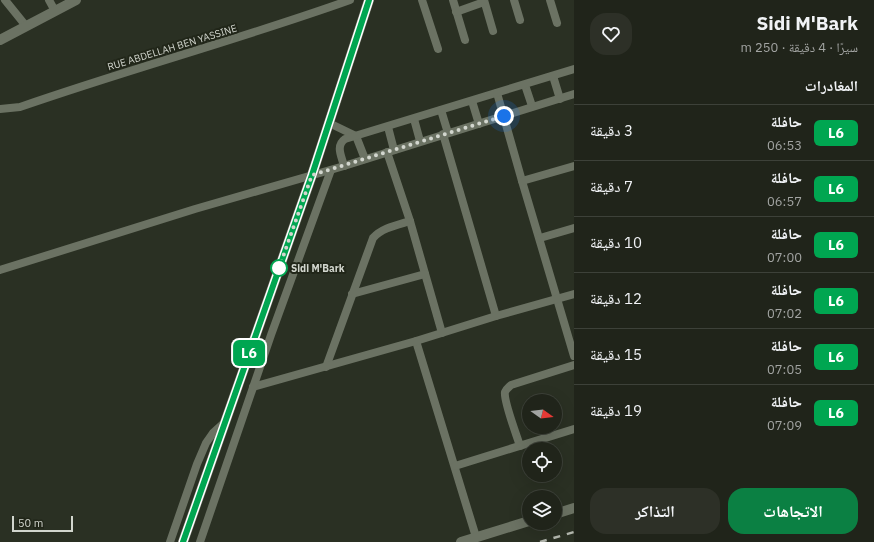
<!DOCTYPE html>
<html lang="ar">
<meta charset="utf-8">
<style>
:root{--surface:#20241a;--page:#2d3027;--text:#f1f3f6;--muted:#a2a4a2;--line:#3d4139;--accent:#0b8043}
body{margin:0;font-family:"IBM Plex Sans","Noto Naskh Arabic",sans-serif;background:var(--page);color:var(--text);direction:rtl;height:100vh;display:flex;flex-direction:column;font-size:15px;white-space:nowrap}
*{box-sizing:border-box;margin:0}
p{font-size:13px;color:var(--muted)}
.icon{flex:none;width:22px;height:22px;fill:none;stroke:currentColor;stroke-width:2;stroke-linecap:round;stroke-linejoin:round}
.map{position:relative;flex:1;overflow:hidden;direction:ltr}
.side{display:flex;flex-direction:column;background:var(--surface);width:300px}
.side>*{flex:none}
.badge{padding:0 8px;border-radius:6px;font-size:14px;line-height:26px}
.needle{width:26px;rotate:104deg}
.controls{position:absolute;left:522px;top:394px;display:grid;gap:8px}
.controls a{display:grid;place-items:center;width:40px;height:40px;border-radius:50%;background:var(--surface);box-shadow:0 4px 16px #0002,0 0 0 1px var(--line);font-size:20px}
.scale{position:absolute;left:12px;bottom:10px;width:61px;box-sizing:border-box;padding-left:4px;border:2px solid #d2d6ce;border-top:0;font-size:11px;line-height:14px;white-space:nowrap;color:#d2d6ce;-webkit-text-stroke:3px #212619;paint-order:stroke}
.you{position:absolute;width:20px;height:20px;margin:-10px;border:3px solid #fff;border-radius:50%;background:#1a73e8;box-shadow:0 0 0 6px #1a73e833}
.map>.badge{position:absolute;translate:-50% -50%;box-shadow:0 0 0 2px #fff}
h2{padding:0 16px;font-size:15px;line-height:36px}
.round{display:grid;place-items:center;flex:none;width:42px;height:42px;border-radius:16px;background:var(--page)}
.overview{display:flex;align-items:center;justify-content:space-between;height:68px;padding:0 16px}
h1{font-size:19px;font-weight:700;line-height:30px}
.action{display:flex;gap:8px;margin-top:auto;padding:8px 16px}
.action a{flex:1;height:46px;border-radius:16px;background:var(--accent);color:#fff;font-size:16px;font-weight:700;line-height:46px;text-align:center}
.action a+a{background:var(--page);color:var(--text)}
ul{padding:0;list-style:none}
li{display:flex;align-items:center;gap:12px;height:56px;padding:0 16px;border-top:1px solid var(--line)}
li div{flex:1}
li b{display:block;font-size:15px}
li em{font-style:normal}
li .badge{min-width:44px;font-weight:700;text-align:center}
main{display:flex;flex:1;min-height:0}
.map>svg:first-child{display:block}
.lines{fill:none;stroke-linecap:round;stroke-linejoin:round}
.street{stroke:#6b7263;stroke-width:8}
.secondary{stroke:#6b7263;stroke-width:10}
.rail{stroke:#b1b5ac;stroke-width:2.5;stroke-dasharray:7 7;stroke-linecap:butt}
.line-casing{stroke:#fff;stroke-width:9}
.line{stroke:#00a651;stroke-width:6}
.walk{stroke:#d2d6ce;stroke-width:4;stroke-dasharray:0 7.2}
.stop-dot{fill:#fff;stroke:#00a651;stroke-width:2}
.labels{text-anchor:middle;stroke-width:4;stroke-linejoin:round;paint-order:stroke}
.street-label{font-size:10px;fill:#d2d6ce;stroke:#212619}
.stop-label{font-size:10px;font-weight:bold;fill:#d2d6ce;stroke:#212619;text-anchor:start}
</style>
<main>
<section class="side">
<div class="overview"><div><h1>Sidi M'Bark</h1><p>سيرًا · 4 دقيقة · 250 m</p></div><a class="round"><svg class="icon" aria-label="heart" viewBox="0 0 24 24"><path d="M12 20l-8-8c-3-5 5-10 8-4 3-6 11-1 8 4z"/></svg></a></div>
<h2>المغادرات</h2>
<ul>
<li><span class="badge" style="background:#00a651;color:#fff">L6</span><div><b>حافلة</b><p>06:53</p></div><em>3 دقيقة</em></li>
<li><span class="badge" style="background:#00a651;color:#fff">L6</span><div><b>حافلة</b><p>06:57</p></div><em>7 دقيقة</em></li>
<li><span class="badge" style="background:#00a651;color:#fff">L6</span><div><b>حافلة</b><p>07:00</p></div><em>10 دقيقة</em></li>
<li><span class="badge" style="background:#00a651;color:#fff">L6</span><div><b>حافلة</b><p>07:02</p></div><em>12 دقيقة</em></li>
<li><span class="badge" style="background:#00a651;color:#fff">L6</span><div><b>حافلة</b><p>07:05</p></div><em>15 دقيقة</em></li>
<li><span class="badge" style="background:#00a651;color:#fff">L6</span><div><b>حافلة</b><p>07:09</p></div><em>19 دقيقة</em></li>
</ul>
<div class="action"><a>الاتجاهات</a><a>التذاكر</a></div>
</section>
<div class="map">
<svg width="574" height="542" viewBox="0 0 574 542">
<rect width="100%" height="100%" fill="#2a3023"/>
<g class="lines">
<g class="street">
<path d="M5,0l21,26"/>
<path d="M49,0l6,11"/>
<path d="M422,0l16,49"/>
<path d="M453,0l12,40"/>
<path d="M484,0l9,31"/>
<path d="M514,0l6,20"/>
<path d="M550,0l7,23"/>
<path d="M456,12l28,-10"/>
<path d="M553,76l7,23"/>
<path d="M525,85l7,21"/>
<path d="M497,93l25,88 52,175"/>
<path d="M472,101l7,23"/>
<path d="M0,109l20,-2c109,-38 221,-68 330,-107"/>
<path d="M441,110l7,23"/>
<path d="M414,119l6,22"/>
<path d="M329,123l27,13 9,23"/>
<path d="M388,127l6,23"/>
<path d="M443,134l53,182"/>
<path d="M387,152l23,69 32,112"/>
<path d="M344,166c-2,-9 -9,-20 1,-27l229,-70"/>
<path d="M522,181l52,-15"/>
<path d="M540,238l34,-10"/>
<path d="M0,270l195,-61 149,-43 230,-72"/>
<path d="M352,294l73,-20"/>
<path d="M416,341l60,196"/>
<path d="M326,367l47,-129c9,-10 24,-13 37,-17"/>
<path d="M253,387l163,-46 80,-25 78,-22"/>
<path d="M520,446c-3,-10 -17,-46 -15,-54 1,-3 4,-5 6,-7l63,-20"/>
<path d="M455,466l119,-37"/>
<path d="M170,542l27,-78 9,-21 7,-10 11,-10"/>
<path d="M200,542l71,-207 60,-165"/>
</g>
<g class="secondary">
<path d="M0,40l76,-40"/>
<path d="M555,514l19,-6"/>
<path d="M183,542l129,-367 57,-175"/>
<path d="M461,542l68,-21"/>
</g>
<path class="rail" d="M540,542l34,-10"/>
</g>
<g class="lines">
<g class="line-casing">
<path id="line" d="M183,542l129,-367 57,-175"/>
</g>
<use href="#line" class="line"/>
<path class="walk" d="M279,268l33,-93 192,-59"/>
</g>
<circle class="stop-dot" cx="279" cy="268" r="8"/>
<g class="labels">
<g class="street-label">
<text transform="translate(172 47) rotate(-17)" y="4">RUE ABDELLAH BEN YASSINE</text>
</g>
<g class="stop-label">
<text x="291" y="272">Sidi M'Bark</text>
</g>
</g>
</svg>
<div class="controls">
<a><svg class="needle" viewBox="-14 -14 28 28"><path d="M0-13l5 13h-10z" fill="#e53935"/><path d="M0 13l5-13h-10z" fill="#a2a4a2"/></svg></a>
<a><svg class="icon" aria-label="locate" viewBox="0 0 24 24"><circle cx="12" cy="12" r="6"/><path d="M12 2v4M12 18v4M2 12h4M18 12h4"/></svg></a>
<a><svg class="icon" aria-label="layers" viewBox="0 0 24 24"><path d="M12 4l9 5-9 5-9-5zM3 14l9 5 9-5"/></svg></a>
</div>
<div class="scale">50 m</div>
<div class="you" style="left:504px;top:116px"></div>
<b class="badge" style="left:249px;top:353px;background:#00a651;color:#fff">L6</b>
</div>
</main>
